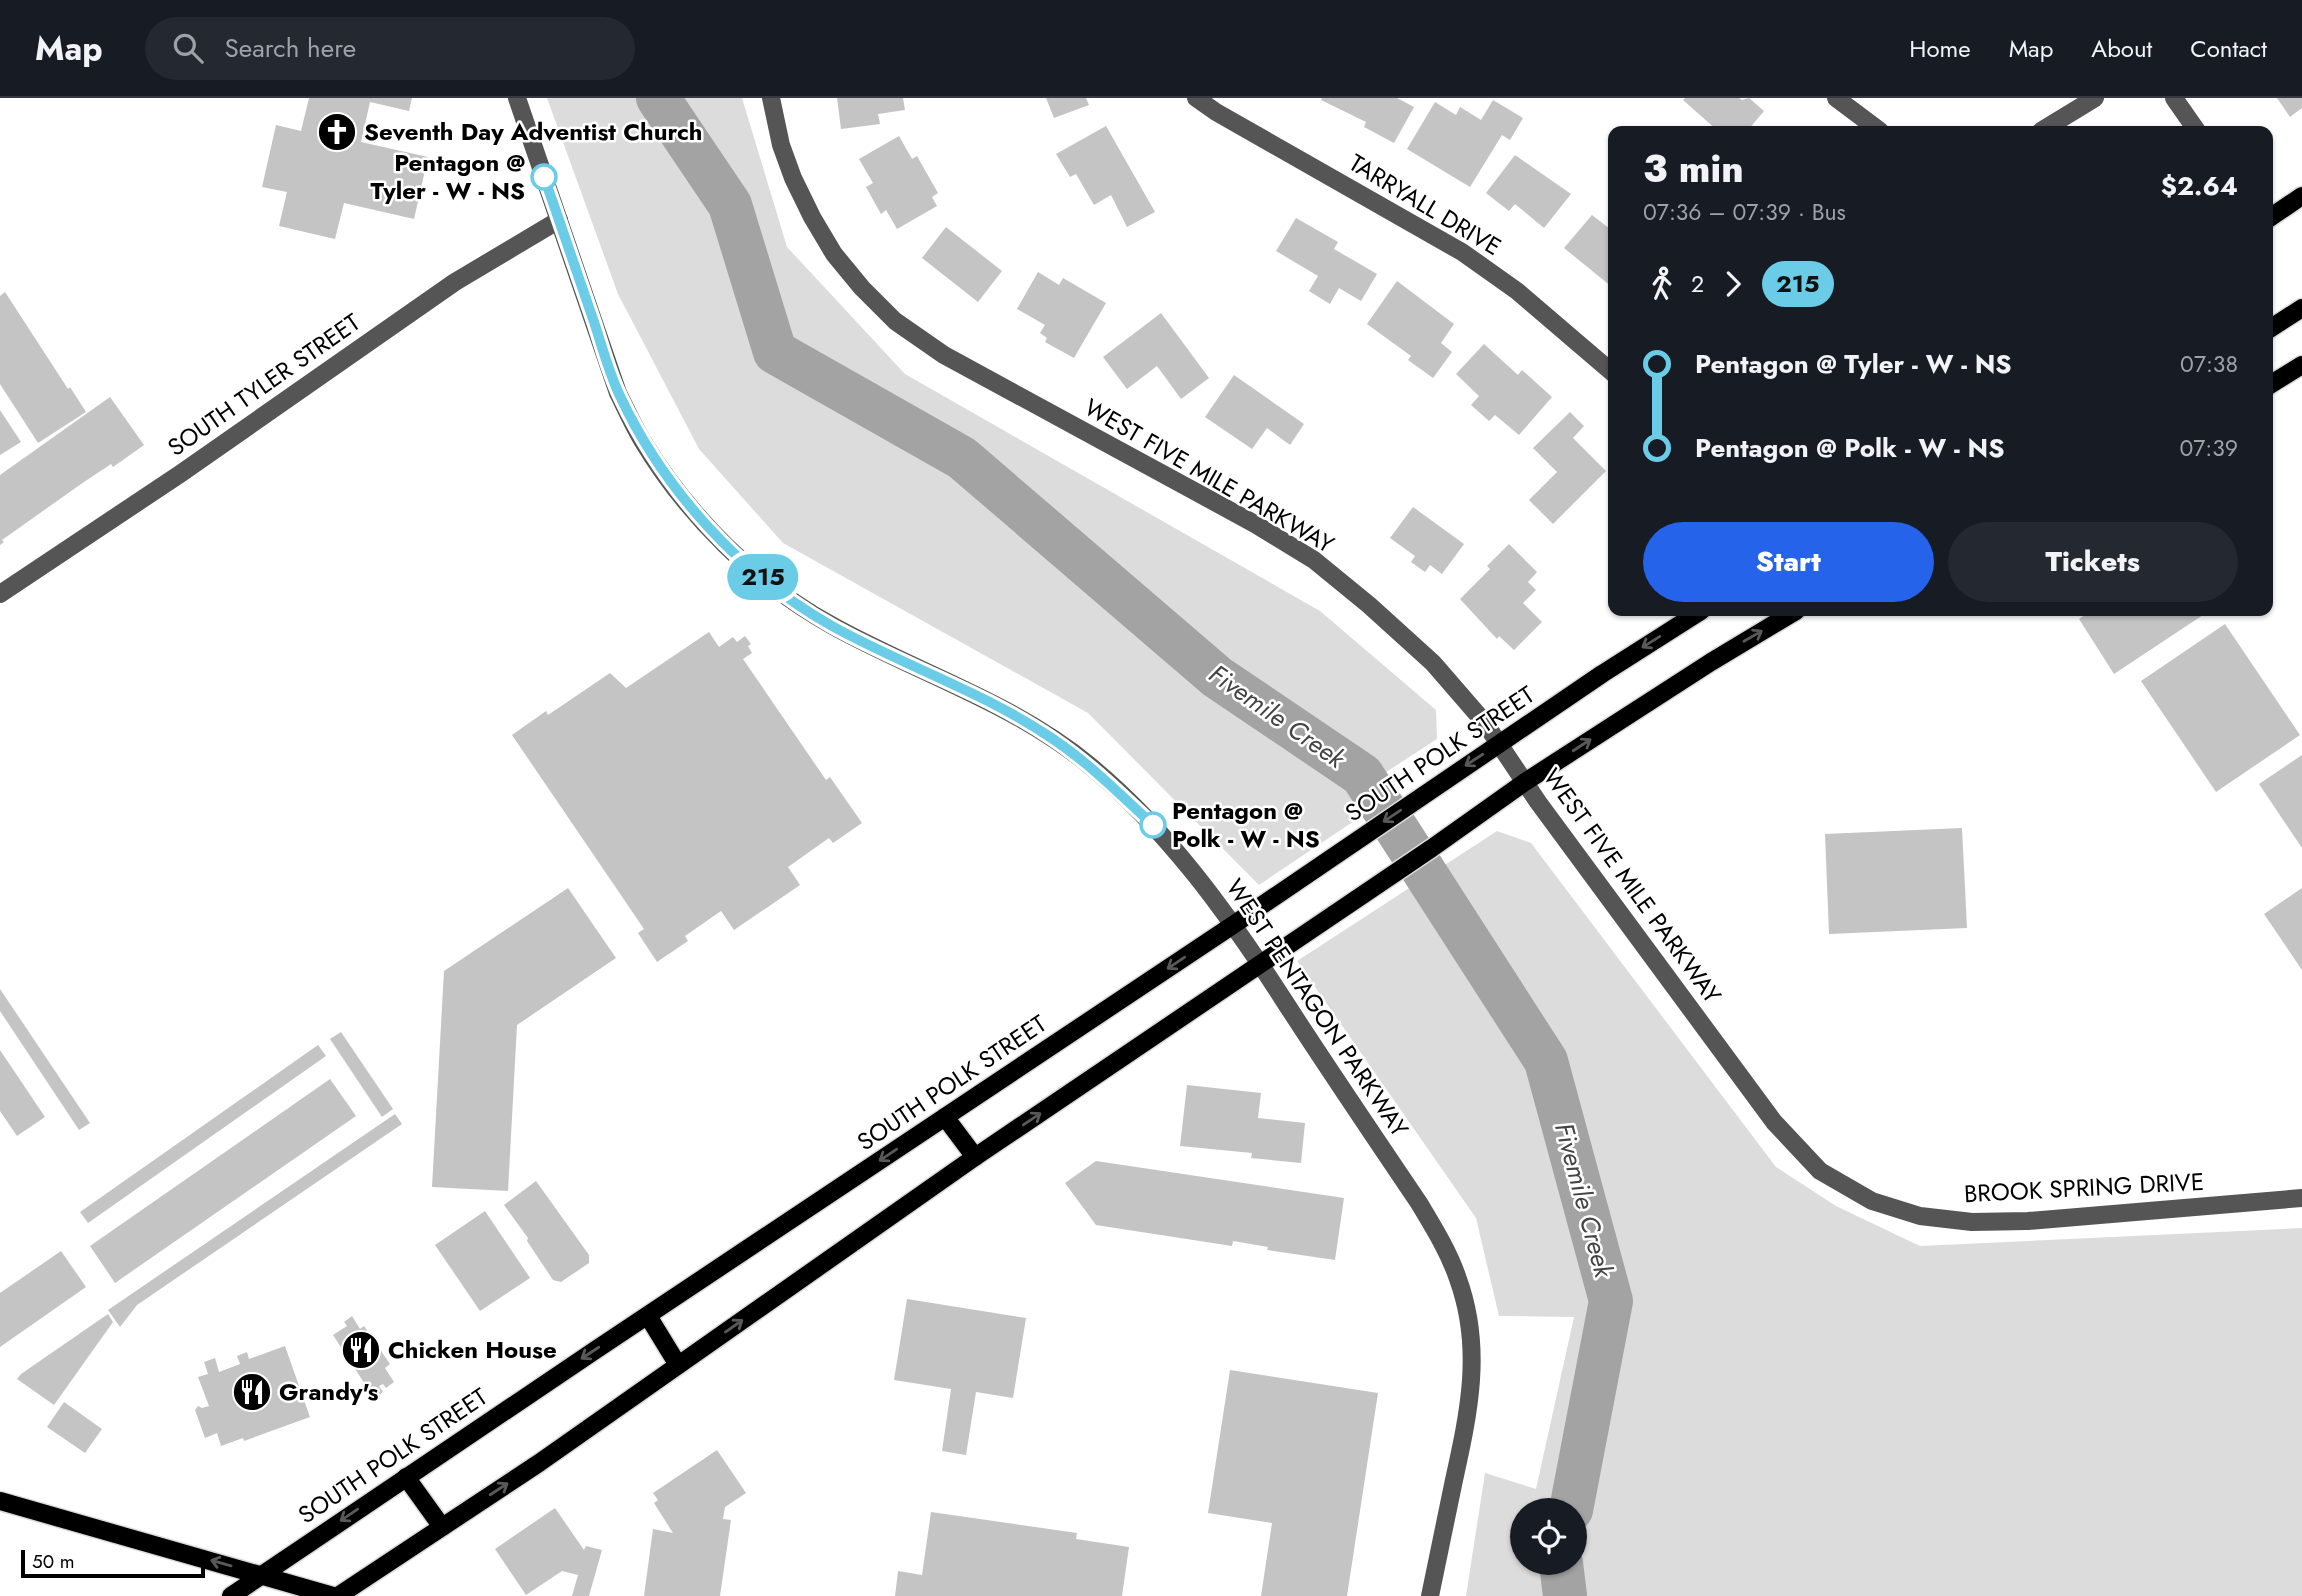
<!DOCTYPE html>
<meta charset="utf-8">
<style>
:root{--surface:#171b24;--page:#242831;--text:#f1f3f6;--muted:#9ea1a6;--line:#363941;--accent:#2563eb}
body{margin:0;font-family:Jost,sans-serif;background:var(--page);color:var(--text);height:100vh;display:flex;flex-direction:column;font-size:26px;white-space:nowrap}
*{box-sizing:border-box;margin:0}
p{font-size:23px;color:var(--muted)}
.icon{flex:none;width:38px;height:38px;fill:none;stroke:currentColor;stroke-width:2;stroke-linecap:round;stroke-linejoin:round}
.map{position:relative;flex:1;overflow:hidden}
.drawer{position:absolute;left:1608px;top:28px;width:665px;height:490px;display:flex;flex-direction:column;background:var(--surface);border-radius:14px;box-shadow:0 2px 5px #0004}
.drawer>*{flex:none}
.badge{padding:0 14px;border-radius:23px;font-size:24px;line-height:46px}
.fabs{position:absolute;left:1510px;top:1400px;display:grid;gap:14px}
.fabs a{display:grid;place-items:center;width:77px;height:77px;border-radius:50%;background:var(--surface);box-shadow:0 2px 5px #0004;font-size:35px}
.scale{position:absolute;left:21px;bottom:18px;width:184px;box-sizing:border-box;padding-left:7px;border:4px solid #000;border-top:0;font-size:19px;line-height:24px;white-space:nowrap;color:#000;-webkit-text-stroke:5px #fff;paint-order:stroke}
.map>.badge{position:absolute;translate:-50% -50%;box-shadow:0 0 0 4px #fff}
.legs{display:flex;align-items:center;gap:10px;height:77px;padding:0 35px;font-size:23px}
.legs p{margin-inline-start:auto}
.headline{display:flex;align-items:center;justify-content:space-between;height:119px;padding:0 35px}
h1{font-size:38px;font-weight:800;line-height:52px}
.cta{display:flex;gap:14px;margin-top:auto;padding:14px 35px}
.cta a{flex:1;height:80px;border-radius:42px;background:var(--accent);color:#fff;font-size:28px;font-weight:800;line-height:80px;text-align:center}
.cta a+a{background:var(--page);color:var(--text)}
ul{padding:0 35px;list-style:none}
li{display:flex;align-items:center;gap:24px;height:84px;font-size:26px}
li i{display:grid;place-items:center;width:10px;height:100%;margin:0 9px;background:currentColor}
li i::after{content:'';width:18px;height:18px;margin:-9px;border:5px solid;border-radius:50%;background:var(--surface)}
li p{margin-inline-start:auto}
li:first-child i{background:linear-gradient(#0000 50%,currentColor 0)}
li:last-child i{background:linear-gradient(currentColor 50%,#0000 0)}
header{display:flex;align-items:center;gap:42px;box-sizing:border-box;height:98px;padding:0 35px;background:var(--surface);border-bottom:2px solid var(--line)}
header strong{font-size:33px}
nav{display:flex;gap:38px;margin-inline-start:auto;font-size:24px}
.search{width:490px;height:63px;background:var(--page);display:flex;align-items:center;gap:18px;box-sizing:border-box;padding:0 24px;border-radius:38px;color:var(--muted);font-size:26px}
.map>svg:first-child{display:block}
.green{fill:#dcdcdc;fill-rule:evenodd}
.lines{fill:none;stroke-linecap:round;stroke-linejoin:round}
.river{stroke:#a3a3a3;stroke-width:44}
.building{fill:#c4c4c4}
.major-casing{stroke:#dbdbdb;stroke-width:21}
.minor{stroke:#555;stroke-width:18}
.major{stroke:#000;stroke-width:18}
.oneway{stroke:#595959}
.line-1-casing{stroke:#fff;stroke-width:16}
.line-1{stroke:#6bcce7;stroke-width:10}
.stop-1-dot{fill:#fff;stroke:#6bcce7;stroke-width:3.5}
.labels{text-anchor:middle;stroke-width:5;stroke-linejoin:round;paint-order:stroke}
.poi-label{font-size:24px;font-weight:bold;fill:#000;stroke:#fff;text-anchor:start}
.stop-label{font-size:24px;font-weight:bold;fill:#000;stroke:#fff;text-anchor:end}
.street-label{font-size:24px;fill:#000;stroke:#fff}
.water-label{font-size:26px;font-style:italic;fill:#444;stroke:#fff}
</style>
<header>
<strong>Map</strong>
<div class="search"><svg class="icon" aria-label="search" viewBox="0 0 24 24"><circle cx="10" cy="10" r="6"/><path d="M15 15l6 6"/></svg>Search here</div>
<nav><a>Home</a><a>Map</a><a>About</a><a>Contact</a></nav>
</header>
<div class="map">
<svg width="2302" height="1498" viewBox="0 0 2302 1498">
<rect width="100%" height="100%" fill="#fff"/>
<g class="green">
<path d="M547,0h195l45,149 118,127 415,237 116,99 1,29 -86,56 21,14 -113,76 -171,-172 -305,-170 -84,-94 -81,-155z"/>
<path d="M1497,733l34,12 245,324 60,39 84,40 382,-18v368h-836l19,-123 51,16 38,-172 -75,-1 -23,-98 -179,-257zM1522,1412h53v53h-53z"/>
</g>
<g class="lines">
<g class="river">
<path d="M658,0l72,107 45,147 187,106 255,219 145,98 184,286 65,240 -40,209"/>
<path d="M1561,1465l4,33"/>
</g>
</g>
<g class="building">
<path d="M309,0h103l-3,13 -39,-9 -9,40 67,15 -14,62 -70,-16 -9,36 -56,-13 8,-34 -25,-5 14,-62 25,6z"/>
<path d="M837,0h66l2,12 -27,4 2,10 -39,5z"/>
<path d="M1046,0h40l3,7 -35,13z"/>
<path d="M1322,0h75l17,9 -20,36 -30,-16 2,-5 -45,-22z"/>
<path d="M1685,0h54l3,2 7,-2 15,13 -16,19 2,1h-32l-35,-31z"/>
<path d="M2277,0h25v10l-12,9z"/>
<path d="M1493,2l30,18 -13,22 -8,-5 -32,52 -63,-38 28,-47 21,13 4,-8 21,13z"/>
<path d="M1106,28l49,86 -28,15 -16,-32 -17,10 -18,-31 -6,3 -14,-23z"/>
<path d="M899,38l13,23 5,-3 21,37 -6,4 5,9 -40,23 -11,-19 -5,4 -15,-27 7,-4 -14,-24z"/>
<path d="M1515,57l56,39 -27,34 -29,-24 -6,7 -23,-18z"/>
<path d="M1592,117l22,17 -2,55 -48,-39z"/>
<path d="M1296,120l42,24 -4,7 43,25 -16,27 -22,-13 -9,16 -21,-13 9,-15 -42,-25z"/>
<path d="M946,129l56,44 -24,31 -56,-44z"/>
<path d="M1038,174l21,13 4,-7 43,25 -32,55 -29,-16 2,-4 -7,-5 5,-8 -28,-16z"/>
<path d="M1397,183l57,43 -13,19 11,9 -19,26 -25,-18 3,-4 -44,-32z"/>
<path d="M5,194l63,97 2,-2 16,25 -48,31 -38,-59v-88z"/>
<path d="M1161,215l48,65 -28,21 -24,-33 -30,23 -24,-32z"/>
<path d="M1484,246l34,31 4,-5 30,27 -33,38 -24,-20 -6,6 -18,-16 8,-9 -23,-22z"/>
<path d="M1234,277l70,49 -14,21 -23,-17 -15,21 -47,-32z"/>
<path d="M110,299l34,48 -31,22 -2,-3 -30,20 -79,56 2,2 -4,3v-70z"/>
<path d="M0,312l21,32 -21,13z"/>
<path d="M1570,314l14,14 -11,12 33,33 -53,53 -24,-24 28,-28 -24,-24z"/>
<path d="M1413,409l51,37 -22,30 -12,-9 -5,7 -14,-10 4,-6 -25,-18z"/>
<path d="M1509,446l28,28 -9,10 8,8 -13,13 19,19 -28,28 -15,-14 -2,3 -37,-40 30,-30 -3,-3z"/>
<path d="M2091,513h118l-95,63 -35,-55z"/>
<path d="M2225,526l75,111 -84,57 -75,-111z"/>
<path d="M709,534l10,15 14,-10 4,5 8,-6 6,8 -3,2 4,7 -9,6 83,121 4,-3 32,46 -29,20 -4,-5 -41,29 12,18 -66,45 -13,-19 -36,25 3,5 -31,21 -19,-29 6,-4 -132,-194 34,-24 2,4 62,-42 16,15z"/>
<path d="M2302,657v93l-43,-64z"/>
<path d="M1962,730l5,100 -138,6 -4,-100z"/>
<path d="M568,790l48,70 -99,67 -9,166 -76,-4 12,-216z"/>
<path d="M2302,790v82l-38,-56z"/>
<path d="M0,891l90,134 -11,7 -79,-119z"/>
<path d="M341,934l52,77 -11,8 -52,-78z"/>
<path d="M318,947l8,11 -238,167 -8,-11z"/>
<path d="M0,952l45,67 -28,19 -17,-25z"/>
<path d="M330,981l26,37 -241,167 -25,-37z"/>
<path d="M1187,987l74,8 -3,25 47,5 -4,40 -50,-5 1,-5 -72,-7z"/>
<path d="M395,1016l7,10 -265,181 -17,22 -12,-17z"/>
<path d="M1096,1063l248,37 -9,62 -68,-10 1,-3 -35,-6 -1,5 -136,-21 -31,-42z"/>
<path d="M536,1083l53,74v8l-28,19 -8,-2 -26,-39 1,-3 -24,-33z"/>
<path d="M485,1113l45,67 -50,33 -45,-66z"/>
<path d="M61,1153l25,36 -86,60v-54z"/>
<path d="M907,1201l119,19 -13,80 -37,-6 -10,63 -24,-4 9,-62 -57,-9z"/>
<path d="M108,1216l5,8 -59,83 -37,-26 4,-5z"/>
<path d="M352,1218l8,13 4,-3 26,38 -5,4 9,14 -8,6 -3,-4 -4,2 4,6 -9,6 -41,-63 14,-9 -3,-4z"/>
<path d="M285,1248l25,71 -66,24 -1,-3 -22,8 -4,-13 -12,5 -10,-28 3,-4 4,2 7,-2 -11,-29 10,-3 -4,-12 11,-4 4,14 21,-8 -3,-8 10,-4 2,7z"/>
<path d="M1230,1272l148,23 -31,203h-86l11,-73 -64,-10z"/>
<path d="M64,1304l38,27 -17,24 -38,-26z"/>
<path d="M717,1352l29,43 -21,14 -2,12 8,1 -11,76h-76l9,-67 20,4 -19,-30 4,-3 -5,-7z"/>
<path d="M555,1410l29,42 2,-4 16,4 -13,46h-17l6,-21 -16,-4 -36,24 -31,-46z"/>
<path d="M931,1414l146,21 -1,6 53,8 -7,49h-227l3,-25 24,4z"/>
</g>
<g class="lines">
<g class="major-casing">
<g id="major">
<path d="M2268,121l34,-23"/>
<path d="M2268,232l34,-22"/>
<path d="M2268,288l34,-21"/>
<path d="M945,1019l30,40"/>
<path d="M648,1218l30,49"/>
<path d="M406,1379l36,50"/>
<path d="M0,1403l333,95"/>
<path d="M231,1498l363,-245 639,-426 369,-251 99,-63"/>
<path d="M338,1498l201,-133 436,-306 457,-309 93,-66 186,-120 85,-51"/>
</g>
</g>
<g class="minor">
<path d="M517,0l101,295c8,16 15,32 24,47 45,75 114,144 191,186 85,47 181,77 256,139 79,65 139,149 194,234 44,68 90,136 136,204 15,25 30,49 39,76 25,69 11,133 -4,201 -8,39 -16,77 -24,116"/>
<path d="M771,0l10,47 12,33 19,39 22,37 28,34 33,33 49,34 311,169 59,36 55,45 64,58 52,60 53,79 236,320 46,49 52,30 48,15 52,6 56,-1 274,-23"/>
<path d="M1196,0l20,14 246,140 55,39 97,83"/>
<path d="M1836,0l44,33"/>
<path d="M2174,0l23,33"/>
<path d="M2041,33l54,-33"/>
<path d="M0,496l180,-120 275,-192 104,-62"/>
</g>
<use href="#major" class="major"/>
</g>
<defs><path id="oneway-shaft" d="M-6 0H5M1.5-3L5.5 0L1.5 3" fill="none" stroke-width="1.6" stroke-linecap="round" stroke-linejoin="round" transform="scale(1.75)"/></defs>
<g class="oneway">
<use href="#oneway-shaft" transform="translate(1753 538) rotate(-30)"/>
<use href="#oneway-shaft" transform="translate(1651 544) rotate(148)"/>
<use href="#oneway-shaft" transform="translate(1582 647) rotate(-33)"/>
<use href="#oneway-shaft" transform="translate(1474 662) rotate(147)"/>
<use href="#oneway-shaft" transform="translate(1392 718) rotate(146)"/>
<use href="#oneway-shaft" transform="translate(1176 865) rotate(146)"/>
<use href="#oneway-shaft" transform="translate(1032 1021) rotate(-34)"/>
<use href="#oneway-shaft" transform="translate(888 1057) rotate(146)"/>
<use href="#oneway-shaft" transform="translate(734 1228) rotate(-35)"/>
<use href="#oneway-shaft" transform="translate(590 1255) rotate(147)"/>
<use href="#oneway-shaft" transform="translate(499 1391) rotate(-33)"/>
<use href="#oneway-shaft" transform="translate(349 1417) rotate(146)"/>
<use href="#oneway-shaft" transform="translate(221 1465) rotate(-164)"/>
</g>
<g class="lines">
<g class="line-1-casing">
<path id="line-1" d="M544,79c17,48 33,96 50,145 8,24 15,51 26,74 44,94 121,179 212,230 72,40 152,66 221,113 37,25 68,56 100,86"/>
</g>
<use href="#line-1" class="line-1"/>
</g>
<defs>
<g id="church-disc" transform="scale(2.0125)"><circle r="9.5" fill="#000" stroke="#fff"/><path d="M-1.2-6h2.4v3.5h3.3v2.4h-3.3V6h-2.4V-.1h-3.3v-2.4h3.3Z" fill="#fff"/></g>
<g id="restaurant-disc" transform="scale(2.0125)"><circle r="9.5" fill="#000" stroke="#fff"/><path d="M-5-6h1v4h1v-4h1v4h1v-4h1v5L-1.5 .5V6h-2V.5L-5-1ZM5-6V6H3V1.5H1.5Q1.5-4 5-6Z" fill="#fff"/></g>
</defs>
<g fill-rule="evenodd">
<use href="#church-disc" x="337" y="34"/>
<use href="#restaurant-disc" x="361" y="1252"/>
<use href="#restaurant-disc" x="252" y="1294"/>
</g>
<g class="stop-1-dot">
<circle cx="544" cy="79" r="12"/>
<circle cx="1153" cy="727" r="12"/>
</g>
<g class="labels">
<g class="poi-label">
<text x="364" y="42">Seventh Day Adventist Church</text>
<text x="388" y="1260">Chicken House</text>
<text x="279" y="1302">Grandy's</text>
</g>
<g class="stop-label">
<text x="525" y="73">Pentagon @<tspan x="525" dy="28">Tyler - W - NS</tspan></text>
<text x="1172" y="721" text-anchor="start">Pentagon @<tspan x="1172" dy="28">Polk - W - NS</tspan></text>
</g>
<g class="street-label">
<text transform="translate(1425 107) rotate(31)" y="8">TARRYALL DRIVE</text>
<text transform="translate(264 287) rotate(-35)" y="8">SOUTH TYLER STREET</text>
<text transform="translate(1209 378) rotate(30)" y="8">WEST FIVE MILE PARKWAY</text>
<text transform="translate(1440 656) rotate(-34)" y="8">SOUTH POLK STREET</text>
<text transform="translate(1632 788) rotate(54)" y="8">WEST FIVE MILE PARKWAY</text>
<text transform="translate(1317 910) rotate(56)" y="8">WEST PENTAGON PARKWAY</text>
<text transform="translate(952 985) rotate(-34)" y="8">SOUTH POLK STREET</text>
<text transform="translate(2084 1090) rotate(-3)" y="8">BROOK SPRING DRIVE</text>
<text transform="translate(393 1358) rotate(-34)" y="8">SOUTH POLK STREET</text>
</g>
<g class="water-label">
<text transform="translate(1277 618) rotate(35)" y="9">Fivemile Creek</text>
<text transform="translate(1584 1102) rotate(75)" y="9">Fivemile Creek</text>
</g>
</g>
</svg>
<div class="fabs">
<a><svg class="icon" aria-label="locate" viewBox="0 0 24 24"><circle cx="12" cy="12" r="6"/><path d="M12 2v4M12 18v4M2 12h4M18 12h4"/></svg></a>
</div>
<div class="scale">50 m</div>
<b class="badge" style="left:763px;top:479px;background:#6bcce7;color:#111">215</b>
<section class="drawer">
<div class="headline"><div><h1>3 min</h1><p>07:36 – 07:39 · Bus</p></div><b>$2.64</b></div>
<div class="legs"><svg class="icon" aria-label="walk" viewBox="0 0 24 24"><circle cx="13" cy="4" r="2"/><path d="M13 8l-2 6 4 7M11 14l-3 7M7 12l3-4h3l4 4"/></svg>2<svg class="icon" aria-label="forward" viewBox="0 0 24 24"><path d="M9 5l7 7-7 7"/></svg><b class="badge" style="background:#6bcce7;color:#111">215</b></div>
<ul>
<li><i style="color:#6bcce7"></i><b>Pentagon @ Tyler - W - NS</b><p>07:38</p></li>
<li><i style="color:#6bcce7"></i><b>Pentagon @ Polk - W - NS</b><p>07:39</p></li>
</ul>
<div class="cta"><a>Start</a><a>Tickets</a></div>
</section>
</div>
